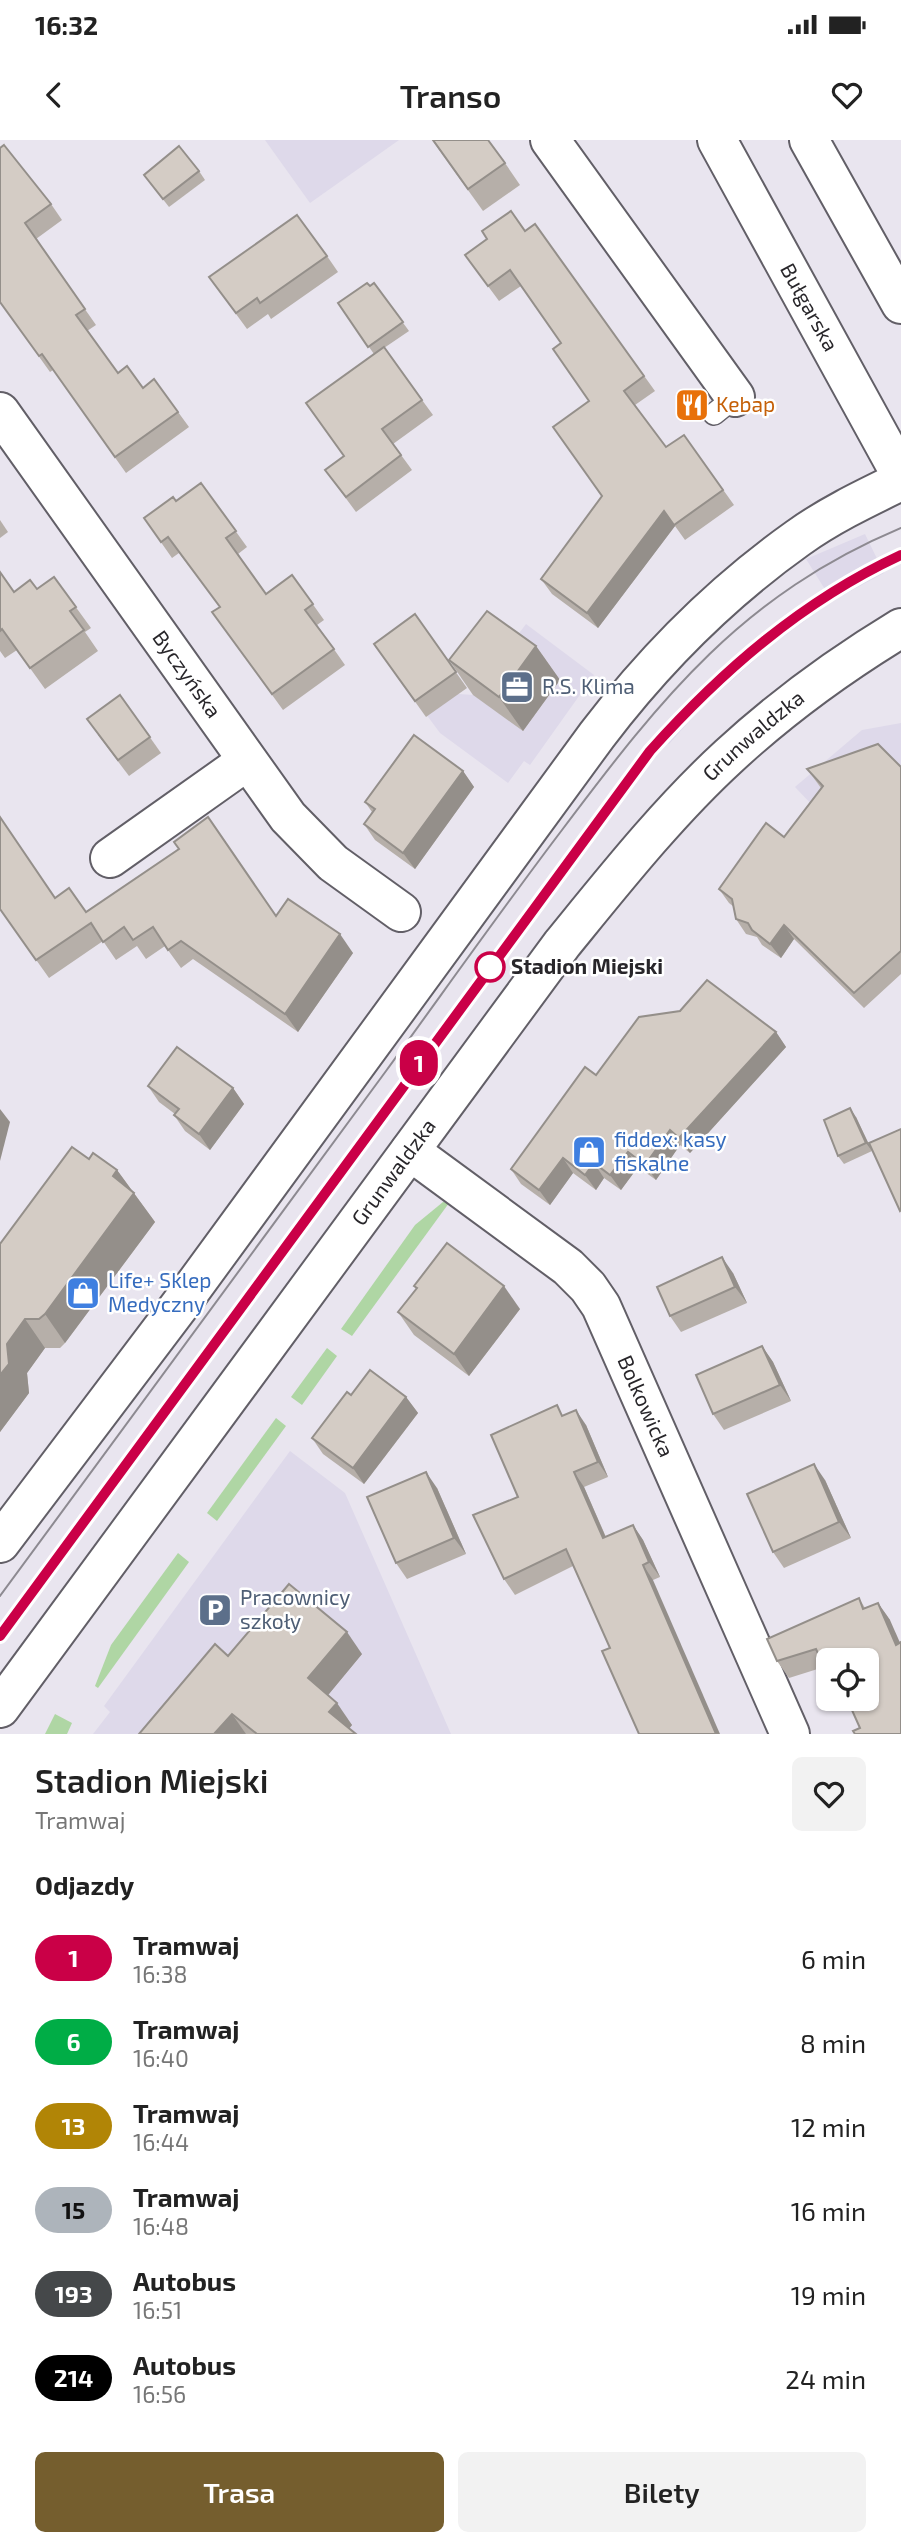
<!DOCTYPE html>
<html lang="pl">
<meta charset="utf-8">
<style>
:root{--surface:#fff;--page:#f2f2f2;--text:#222;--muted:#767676;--accent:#755e2e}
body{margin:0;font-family:"Exo 2",sans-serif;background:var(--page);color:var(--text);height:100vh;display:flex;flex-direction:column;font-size:26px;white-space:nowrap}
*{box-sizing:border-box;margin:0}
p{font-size:23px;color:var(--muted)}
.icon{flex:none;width:38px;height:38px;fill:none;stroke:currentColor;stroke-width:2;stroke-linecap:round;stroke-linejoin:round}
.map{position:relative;height:1594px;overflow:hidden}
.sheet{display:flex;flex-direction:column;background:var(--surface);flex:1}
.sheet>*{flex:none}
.badge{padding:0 14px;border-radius:23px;font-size:24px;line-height:46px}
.tools{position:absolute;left:816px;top:1508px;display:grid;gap:14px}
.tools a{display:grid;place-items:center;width:63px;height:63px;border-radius:10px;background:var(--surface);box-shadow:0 2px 5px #0004;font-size:35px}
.map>.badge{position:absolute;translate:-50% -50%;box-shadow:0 0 0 4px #fff}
h2{padding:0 35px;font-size:26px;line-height:63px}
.round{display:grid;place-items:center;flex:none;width:74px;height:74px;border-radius:10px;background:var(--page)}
.head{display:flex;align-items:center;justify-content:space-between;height:119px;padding:0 35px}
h1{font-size:33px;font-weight:600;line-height:52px}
.cta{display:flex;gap:14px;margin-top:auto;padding:14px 35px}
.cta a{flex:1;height:80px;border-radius:10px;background:var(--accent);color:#fff;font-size:28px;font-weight:600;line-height:80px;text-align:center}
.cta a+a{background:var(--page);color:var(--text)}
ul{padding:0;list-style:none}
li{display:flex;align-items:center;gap:21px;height:84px;padding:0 35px}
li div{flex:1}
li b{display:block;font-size:26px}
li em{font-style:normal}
li .badge{min-width:77px;font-weight:700;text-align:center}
.status{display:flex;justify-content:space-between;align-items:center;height:49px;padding:0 35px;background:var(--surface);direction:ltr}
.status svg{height:19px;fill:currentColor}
header{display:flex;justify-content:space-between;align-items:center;height:91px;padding:0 35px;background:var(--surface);font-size:32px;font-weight:600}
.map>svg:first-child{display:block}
.built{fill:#ded9ea}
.green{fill:#afd6a4}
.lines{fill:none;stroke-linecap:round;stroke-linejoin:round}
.lane-casing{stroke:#625f67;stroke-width:24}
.street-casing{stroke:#625f67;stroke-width:42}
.secondary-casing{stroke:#625f67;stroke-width:42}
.lane{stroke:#fff;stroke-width:21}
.street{stroke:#fff;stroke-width:38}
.secondary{stroke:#fff;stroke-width:38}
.tram{stroke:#8d8a91;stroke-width:2}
.wall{fill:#b6afa9}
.shaded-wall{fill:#948f8a}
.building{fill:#d4ccc5;stroke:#948f8a;stroke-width:2}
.line-casing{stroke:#fff;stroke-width:16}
.line{stroke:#ca0047;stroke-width:10}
.stop-dot{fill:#fff;stroke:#ca0047;stroke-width:3.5}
.labels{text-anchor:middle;stroke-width:5;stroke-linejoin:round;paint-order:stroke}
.street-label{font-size:21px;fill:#28262a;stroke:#fff}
.food-label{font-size:21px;fill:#c56008;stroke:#fff;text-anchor:start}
.service-label{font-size:21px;fill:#4e5e75;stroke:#fff;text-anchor:start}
.stop-label{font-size:21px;font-weight:bold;fill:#28262a;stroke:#fff;text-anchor:start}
.shop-label{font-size:21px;fill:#366cbe;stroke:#fff;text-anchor:start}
</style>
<div class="status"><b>16:32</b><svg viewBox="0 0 49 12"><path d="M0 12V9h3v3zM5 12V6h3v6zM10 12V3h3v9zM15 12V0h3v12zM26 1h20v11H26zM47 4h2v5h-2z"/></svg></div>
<header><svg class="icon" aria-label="back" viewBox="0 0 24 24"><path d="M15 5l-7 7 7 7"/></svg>Transo<svg class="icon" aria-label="heart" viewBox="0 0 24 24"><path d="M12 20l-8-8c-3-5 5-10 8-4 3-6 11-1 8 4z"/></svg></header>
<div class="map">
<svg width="901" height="1594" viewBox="0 0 901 1594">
<rect width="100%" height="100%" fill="#e9e5ef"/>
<g class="built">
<path d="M265,0h134l-89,63z"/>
<path d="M865,394l19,39 -52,28 -62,45 -68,61 -33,37 -11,-8 68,-71 37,-31 63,-43 -20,-32z"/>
<path d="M526,484l68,51 -64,90 -6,-4 -16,22 -68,-50 -55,-74 74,35 14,1z"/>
<path d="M901,583v175l-106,-111 67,-57z"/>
<path d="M290,1311l55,42 106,241h-358l17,-22 -6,-6z"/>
</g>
<g class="green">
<path d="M443,1062l6,1 -97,133 -11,-7 74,-104z"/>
<path d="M327,1208l10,8 -35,49 -11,-8z"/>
<path d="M276,1278l10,8 -69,95 -10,-8z"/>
<path d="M178,1413l11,9 -91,126 -3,-2 16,-41z"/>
<path d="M55,1574l17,9 -5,11h-22z"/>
</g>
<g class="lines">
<g class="lane-casing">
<path id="lane" d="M714,274l21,-17"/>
</g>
<g class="street-casing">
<g id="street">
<path d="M550,0l185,257"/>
<path id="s1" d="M0,272l288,405 45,46 68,49"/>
<path d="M110,718l137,-97"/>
<path id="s2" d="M410,1011l158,116 20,20 13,19 189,428"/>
</g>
</g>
<g class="secondary-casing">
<g id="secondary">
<path id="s3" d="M717,0l184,335"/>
<path d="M809,0l92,164"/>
<path d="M0,1403l180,-238 417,-570c57,-75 125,-143 201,-197 32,-23 68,-40 103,-57"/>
<path id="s4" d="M0,1568l562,-764c53,-65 106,-132 167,-188 53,-49 111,-91 172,-128"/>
</g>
</g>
<use href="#lane" class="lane"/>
<use href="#street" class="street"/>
<use href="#secondary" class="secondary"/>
<g class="tram">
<path d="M0,1456c129,-175 258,-350 386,-525 59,-81 116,-162 176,-241 100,-133 180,-235 339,-302"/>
<path d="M0,1496l650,-885c72,-80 152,-150 251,-196"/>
</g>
</g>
<g class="wall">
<path d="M432,0l73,23 15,22 -37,26z"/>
<path d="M0,8l51,56 11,16 -26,19 60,86 -9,6 31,42 25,15 11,-9 35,48 -63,46 -73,-103 -3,2 -50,-70z"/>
<path d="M199,31l6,9 -36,27 -25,-32z"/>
<path d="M535,84l120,167 -20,14 31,42 18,-12 50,70 -49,35 -10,-14 -77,102 -46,-34 -11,-15 61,-83 -13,-95 -28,-58 -40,-57 -22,15 -34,-46 60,-24z"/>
<path d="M327,116l11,16 -67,47 -3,-5 -21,15 -38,-52z"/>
<path d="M374,143l35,48 -25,17 49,67 -40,29 19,26 -56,42 -31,-42 19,-14 30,-102 -36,-51z"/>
<path d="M201,343l46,64 -9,7 28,40 26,-19 32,45 -7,5 28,40 -62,45 -71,-98 8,-5 -41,-54 -7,5 -28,-40 32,-17z"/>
<path d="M0,380l8,12 -8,6z"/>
<path d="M0,432l14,20 23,-3 17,-12 37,51 -6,4 13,19 -53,38 -28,-39 -12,8 -5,-7z"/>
<path d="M415,474l52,74 -41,29 -52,-73z"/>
<path d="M536,506l24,34 -37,51 -50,-36 -24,-35z"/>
<path d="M120,555l41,58 -32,23 -31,-41z"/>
<path d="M901,627v207l-37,34 -70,-69 -13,19 -19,-13 -5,-8 -11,-3 -10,-15 -2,-12 -5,-4 -10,-14 65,-52 37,-49 -14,-19z"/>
<path d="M463,631l11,16 -59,82 -40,-29 -11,-16 8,-12 -7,-10z"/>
<path d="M55,758l31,14 190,4 77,37 -55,79 -105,-73 -12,9 -16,-22 -19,13 -9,-13 -21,14 -13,-19 -54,37 -49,-69z"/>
<path d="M776,892l10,15 -96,106 -10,-8 -24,35 -18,-13 -17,23 -17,-12 -8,12 -23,-17 -23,32 -29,-21 -10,-15 85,-94z"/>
<path d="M148,946l85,2 11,16 -34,46 -25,-19 -11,-16 1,-1 -16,-12z"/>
<path d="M856,977l16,34 -28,13 -6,-8z"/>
<path d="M89,1019l28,11 38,52 -90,121 -5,5h-15l-18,25 2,20 -29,39v-188z"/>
<path d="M733,1133l14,30 -66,29 -11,-16z"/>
<path d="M414,1146l106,23 -51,67 -55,-41 -16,-23 18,-23z"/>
<path d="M762,1206l11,16 18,39 -67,29 -11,-16z"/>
<path d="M351,1255l55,2 12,16 -54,71 -41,-30 -11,-16z"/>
<path d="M564,1275l22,10 22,52 -24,10 22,50 27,-12 10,15 17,37 -7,3 -43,68 -37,-82 -58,29 -11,-16 14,-82z"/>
<path d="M825,1340l26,58 -67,30 -11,-16z"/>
<path d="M437,1348l29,66 -59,25 -11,-16z"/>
<path d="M859,1458l6,10 13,-5 12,17 -30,108 6,-67 -42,6 -35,11 -12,-17z"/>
<path d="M362,1514l-34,41 24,30 -3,3 7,6h-217l89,-78z"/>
</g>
<g class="shaded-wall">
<path d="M664,371l11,15 -77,102 -11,-15z"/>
<path d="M536,506l24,34 -37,51 -24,-34z"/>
<path d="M463,631l11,16 -59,82 -12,-16z"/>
<path d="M784,785l10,14 -13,19 -11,-14z"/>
<path d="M340,794l13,19 -55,79 -13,-18z"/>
<path d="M776,892l10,15 -96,106 -11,-15z"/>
<path d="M233,948l11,16 -34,46 -11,-16z"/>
<path d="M850,968l6,9 16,34 -6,-8z"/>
<path d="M0,969l10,13 -10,39z"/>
<path d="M670,990l10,15 -24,35 -11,-15z"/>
<path d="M628,1012l10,15 -17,23 -11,-15z"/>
<path d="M563,1018l10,15 -23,32 -11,-15z"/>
<path d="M594,1023l10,15 -8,12 -11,-15z"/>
<path d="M117,1030l38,52 -90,121 -20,-29 68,-138z"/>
<path d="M722,1117l11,16 14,30 -12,-16z"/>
<path d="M504,1146l16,23 -51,67 -15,-22z"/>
<path d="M25,1179l20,29 -18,25 2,20 -29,39v-57l7,-31z"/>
<path d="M762,1206l11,16 18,39 -11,-16z"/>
<path d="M406,1257l12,16 -54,71 -11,-16z"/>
<path d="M576,1270l10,15 22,52 -10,-15z"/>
<path d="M814,1324l11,16 26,58 -12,-16z"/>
<path d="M426,1332l11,16 29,66 -12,-16z"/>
<path d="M574,1332l10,15 29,67 -10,-16z"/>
<path d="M633,1385l10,15 17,37 -11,-15z"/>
<path d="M643,1425l10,15 67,154h-4z"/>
<path d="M878,1463l12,17 11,25h-5z"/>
<path d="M347,1492l15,22 -38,46 -16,-22z"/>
<path d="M337,1563l15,22 -7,9 -16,-22z"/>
<path d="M232,1574l14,20h-32z"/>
</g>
<g class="building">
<path d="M433,0h55l17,23 -37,26z"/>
<path d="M4,5l47,59 -26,19 60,86 -9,6 42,58 9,-7 16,22 11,-9 24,33 -63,45 -73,-103 -3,2 -39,-54v-154z"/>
<path d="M179,6l20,25 -36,28 -19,-24z"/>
<path d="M511,71l14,20 10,-7 109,152 -20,15 42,56 18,-12 39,55 -49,35 -10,-14 -77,102 -46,-34 61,-83 -49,-69 36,-26 -36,-52 8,-6 -51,-73 -22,16 -23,-31 22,-16 -5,-8z"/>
<path d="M297,75l30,41 -67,47 -3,-5 -21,15 -27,-36z"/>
<path d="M367,143l3,3 4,-3 29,39 -35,25 -30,-44z"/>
<path d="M384,207l38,53 -40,29 19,26 -55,42 -21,-27 19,-14 -38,-53z"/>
<path d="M201,343l35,48 -10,7 40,56 26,-19 21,29 -8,6 29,39 -62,45 -60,-82 8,-5 -52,-70 -7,5 -17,-24 29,-21 3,4z"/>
<path d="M0,432l14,20 16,-12 7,9 17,-12 22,30 -6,4 14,19 -54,38 -28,-39 -2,2z"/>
<path d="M487,471l49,35 -37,51 -50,-37z"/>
<path d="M415,474l41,58 -41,29 -41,-57z"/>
<path d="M120,555l30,42 -32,23 -31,-41z"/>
<path d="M414,595l49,36 -60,82 -39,-29 11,-15 -10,-7z"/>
<path d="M878,604l23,23v184l-47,42 -70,-68 -14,19 -18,-14 -4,-7 -12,-4 -4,-20 -13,-10 47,-66 18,14 39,-51 -16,-17z"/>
<path d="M0,677l55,81 14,-10 17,24 93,-63 -5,-7 34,-25 68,99 12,-17 52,35 -55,80 -104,-73 -13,9 -15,-23 -20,13 -9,-13 -21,15 -12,-19 -55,37 -36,-51z"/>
<path d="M707,840l69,52 -97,106 -9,-8 -25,35 -17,-13 -18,23 -16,-12 -9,12 -22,-17 -24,32 -28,-21 74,-102 11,8 43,-58 41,-6z"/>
<path d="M177,907l56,41 -34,46 -25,-19 5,-6 -31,-23z"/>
<path d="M850,968l16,35 -28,13 -14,-36z"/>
<path d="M901,989v81l-1,1 -31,-68z"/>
<path d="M72,1007l17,12 4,-6 24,17 -4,6 21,17 -89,121 -6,5h-14l-18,25 2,20 -9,11v-131z"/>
<path d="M447,1103l57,43 -50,68 -56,-42 19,-24 -3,-2z"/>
<path d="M722,1117l13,30 -65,29 -13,-29z"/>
<path d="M762,1206l18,39 -67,29 -17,-39z"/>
<path d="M370,1230l36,27 -53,71 -41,-30 35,-46 4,3z"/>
<path d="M557,1265l5,11 14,-6 22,52 -24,10 29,66 30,-13 16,37 -6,3 73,169h-77l-37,-83 8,-3 -44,-99 -62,30 -31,-64 45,-18 -27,-62z"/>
<path d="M814,1324l25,58 -66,30 -26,-58z"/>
<path d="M426,1332l28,66 -58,25 -29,-66z"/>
<path d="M289,1444l58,48 -39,46 29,25 -8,9 27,22h-99l-25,-20 -18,20h-75l76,-90 13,12z"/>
<path d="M859,1458l4,11 15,-6 18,42 5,-3v92h-46l-2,-3 7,-3 -13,-29h19v-38h-38v14l-12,-26 -39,12 -10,-22z"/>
</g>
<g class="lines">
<g class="line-casing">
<path id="line" d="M0,1496l650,-885c72,-80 152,-150 251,-196"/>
</g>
<use href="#line" class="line"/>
</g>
<defs>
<g id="restaurant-square" transform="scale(1.75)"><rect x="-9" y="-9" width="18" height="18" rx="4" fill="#e8710a" stroke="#fff"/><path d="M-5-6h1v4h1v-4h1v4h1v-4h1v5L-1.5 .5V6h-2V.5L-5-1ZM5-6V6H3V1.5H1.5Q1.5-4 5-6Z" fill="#fff"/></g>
<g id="office-square" transform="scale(1.75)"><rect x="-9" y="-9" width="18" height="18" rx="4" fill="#5c6f8a" stroke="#fff"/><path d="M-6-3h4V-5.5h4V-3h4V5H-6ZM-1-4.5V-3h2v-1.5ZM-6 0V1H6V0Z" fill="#fff"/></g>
<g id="shop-square" transform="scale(1.75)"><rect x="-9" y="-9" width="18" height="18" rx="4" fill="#3f7fe0" stroke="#fff"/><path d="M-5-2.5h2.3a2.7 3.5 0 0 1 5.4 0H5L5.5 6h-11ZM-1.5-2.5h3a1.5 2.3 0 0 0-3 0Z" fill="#fff"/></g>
<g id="parking-square" transform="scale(1.75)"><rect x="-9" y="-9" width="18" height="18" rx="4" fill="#5c6f8a" stroke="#fff"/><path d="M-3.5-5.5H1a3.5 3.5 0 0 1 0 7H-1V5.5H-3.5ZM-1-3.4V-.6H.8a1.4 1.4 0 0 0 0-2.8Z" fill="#fff"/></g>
</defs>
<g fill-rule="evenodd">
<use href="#restaurant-square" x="692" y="265"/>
<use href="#office-square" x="517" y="547"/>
<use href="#shop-square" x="589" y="1012"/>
<use href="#shop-square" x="83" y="1153"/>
<use href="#parking-square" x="215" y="1470"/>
</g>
<circle class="stop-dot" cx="490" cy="827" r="14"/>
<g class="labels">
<g class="street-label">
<text dy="7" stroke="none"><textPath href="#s3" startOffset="191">Bułgarska</textPath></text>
<text dy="7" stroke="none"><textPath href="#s1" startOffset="322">Byczyńska</textPath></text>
<text dy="7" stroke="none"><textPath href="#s4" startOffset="1232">Grunwaldzka</textPath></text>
<text dy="7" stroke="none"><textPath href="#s4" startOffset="665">Grunwaldzka</textPath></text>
<text dy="7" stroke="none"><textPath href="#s2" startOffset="357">Bolkowicka</textPath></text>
</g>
<g class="food-label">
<text x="716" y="272">Kebap</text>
</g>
<g class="service-label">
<text x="542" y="554">R.S. Klima</text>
<text x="240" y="1465">Pracownicy<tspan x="240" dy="24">szkoły</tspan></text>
</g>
<g class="stop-label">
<text x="511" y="834">Stadion Miejski</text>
</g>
<g class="shop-label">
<text x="614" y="1007">fiddex: kasy<tspan x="614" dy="24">fiskalne</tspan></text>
<text x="108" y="1148">Life+ Sklep<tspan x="108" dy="24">Medyczny</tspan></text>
</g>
</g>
</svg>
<div class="tools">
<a><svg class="icon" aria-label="locate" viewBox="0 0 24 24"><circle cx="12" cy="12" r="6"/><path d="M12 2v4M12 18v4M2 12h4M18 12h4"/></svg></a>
</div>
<b class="badge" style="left:419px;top:923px;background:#ca0047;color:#fff">1</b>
</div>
<section class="sheet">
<div class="head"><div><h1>Stadion Miejski</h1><p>Tramwaj</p></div><a class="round"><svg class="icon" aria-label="heart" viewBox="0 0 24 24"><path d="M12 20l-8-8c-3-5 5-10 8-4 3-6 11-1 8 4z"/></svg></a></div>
<h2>Odjazdy</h2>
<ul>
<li><span class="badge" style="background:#ca0047;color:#fff">1</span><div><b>Tramwaj</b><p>16:38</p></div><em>6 min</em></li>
<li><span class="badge" style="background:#00ad46;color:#fff">6</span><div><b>Tramwaj</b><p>16:40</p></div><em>8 min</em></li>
<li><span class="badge" style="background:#b18506;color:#fff">13</span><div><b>Tramwaj</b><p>16:44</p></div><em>12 min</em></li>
<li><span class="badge" style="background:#adb4bb;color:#111">15</span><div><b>Tramwaj</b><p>16:48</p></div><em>16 min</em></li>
<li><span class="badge" style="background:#45484a;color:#fff">193</span><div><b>Autobus</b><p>16:51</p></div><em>19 min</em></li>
<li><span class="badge" style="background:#000;color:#fff">214</span><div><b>Autobus</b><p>16:56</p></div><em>24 min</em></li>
</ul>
<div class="cta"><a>Trasa</a><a>Bilety</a></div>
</section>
